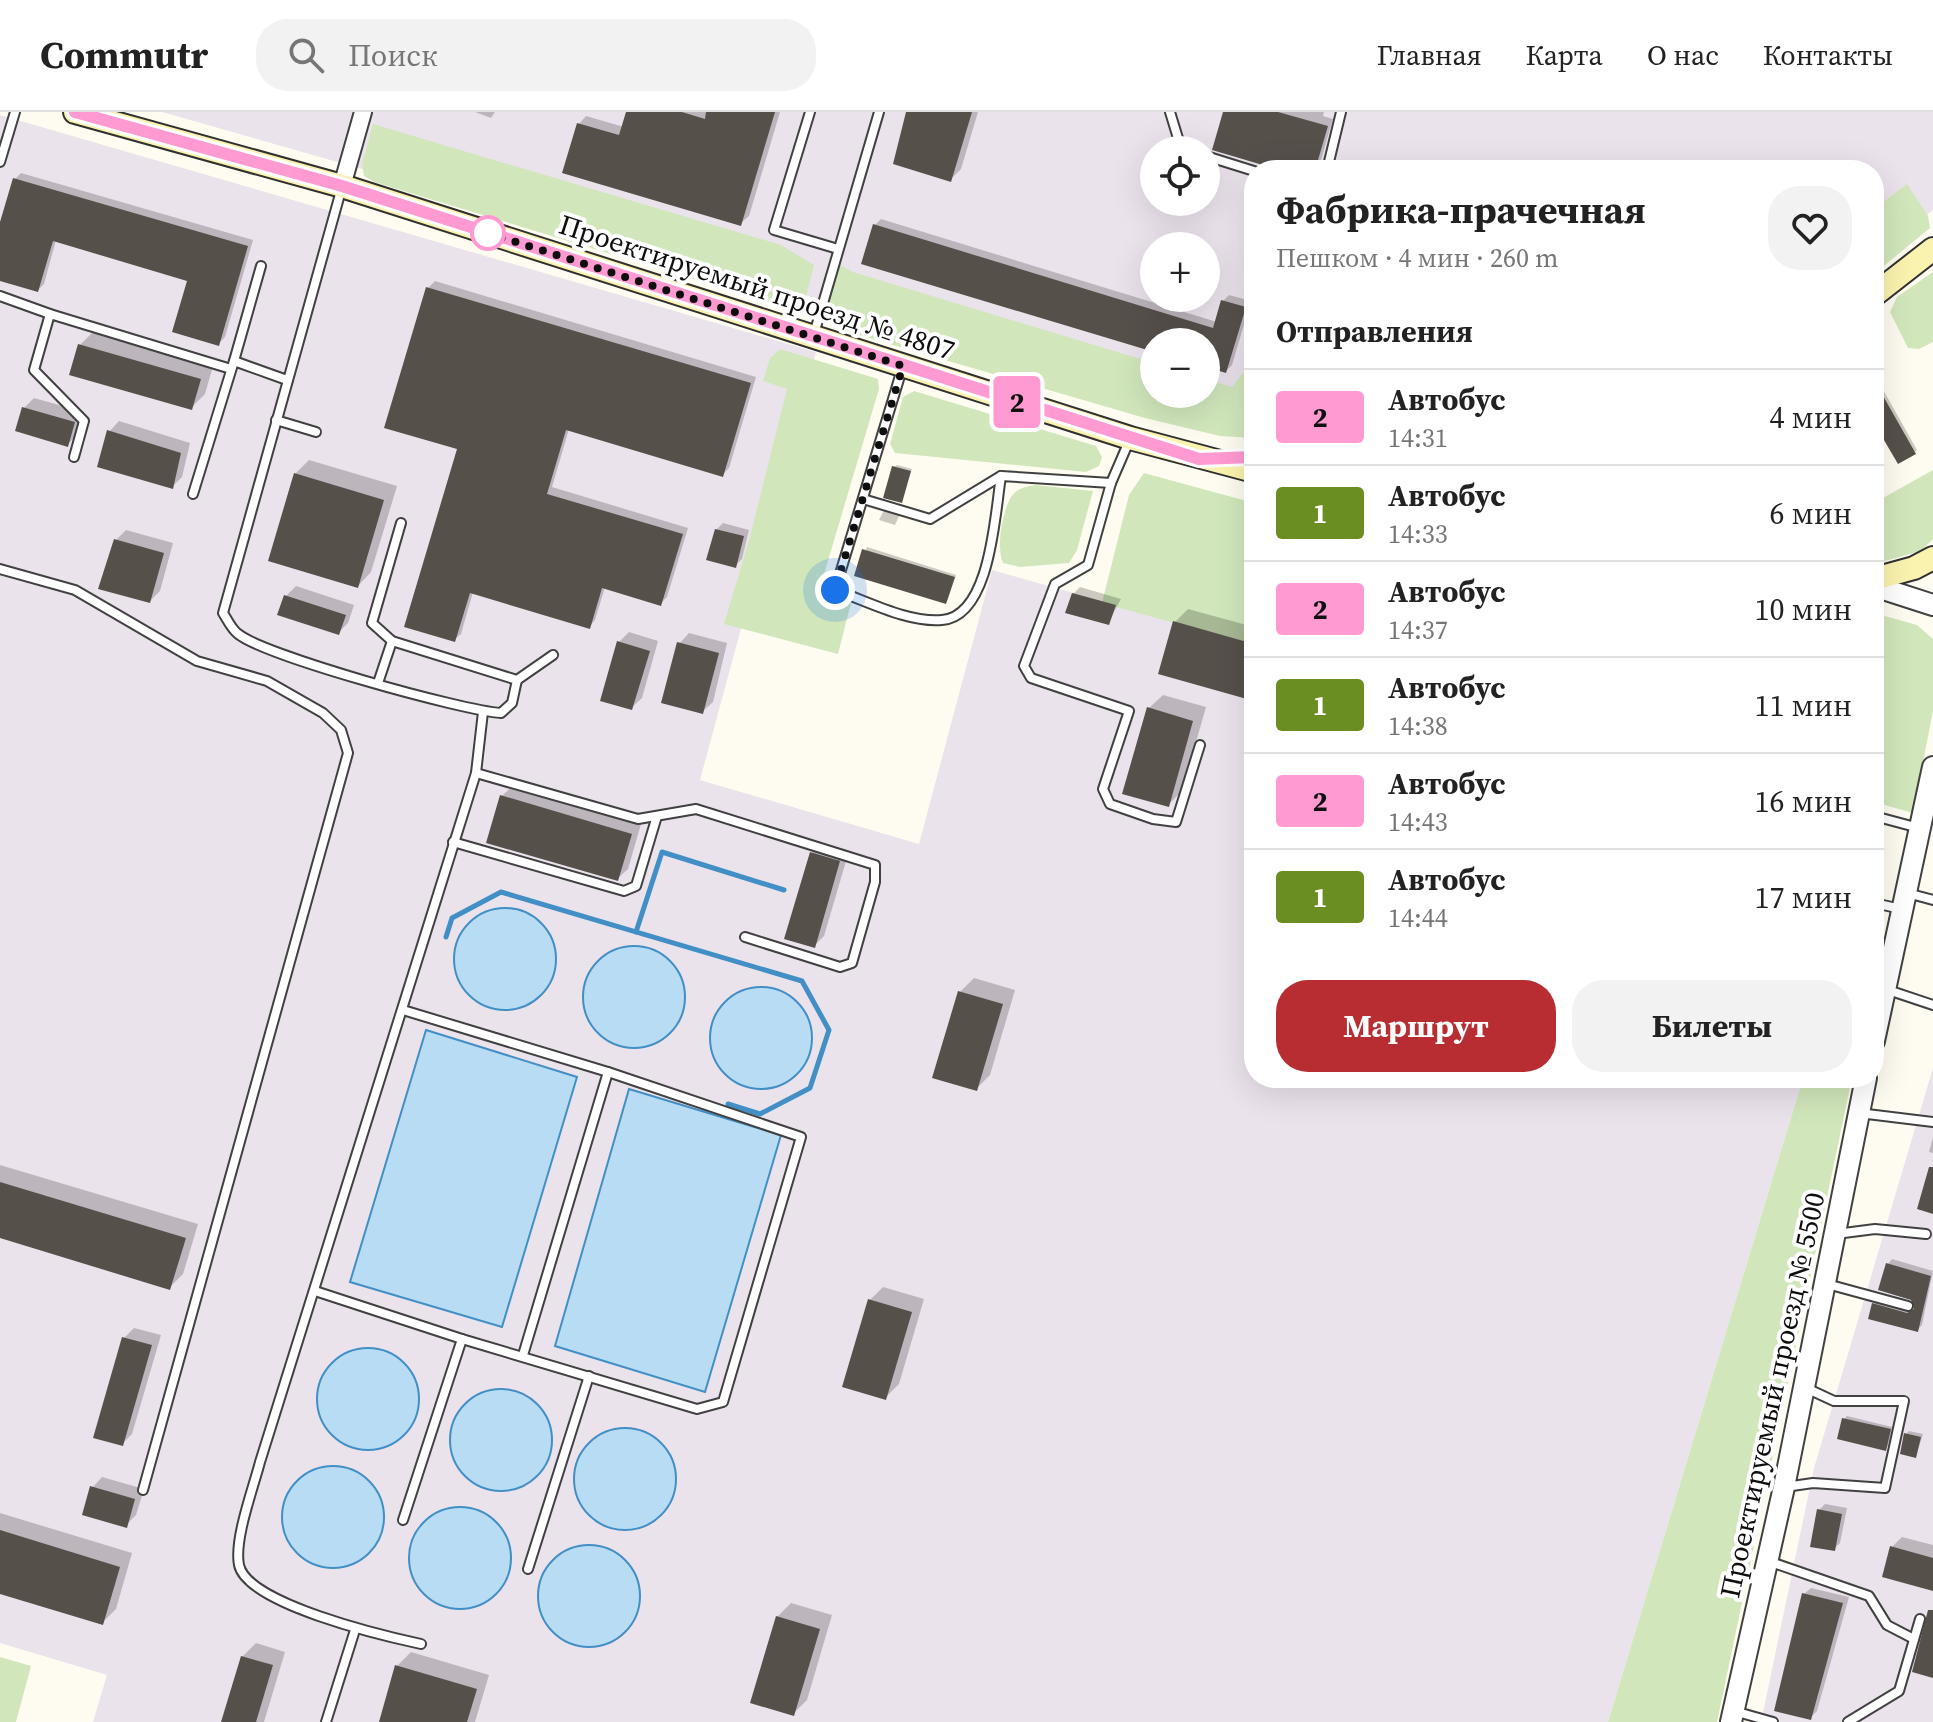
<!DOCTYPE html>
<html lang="ru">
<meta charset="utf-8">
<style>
:root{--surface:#fff;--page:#f2f2f2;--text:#222;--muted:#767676;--line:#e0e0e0;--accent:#b72d32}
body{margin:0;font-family:"Source Serif 4",serif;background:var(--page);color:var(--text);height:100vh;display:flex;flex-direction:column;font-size:30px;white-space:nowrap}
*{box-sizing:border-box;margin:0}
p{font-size:26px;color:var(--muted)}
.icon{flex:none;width:44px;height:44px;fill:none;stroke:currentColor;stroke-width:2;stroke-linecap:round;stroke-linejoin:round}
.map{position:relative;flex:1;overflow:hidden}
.details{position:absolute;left:1244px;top:48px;width:640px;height:928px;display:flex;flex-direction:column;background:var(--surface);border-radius:32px;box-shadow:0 8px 32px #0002}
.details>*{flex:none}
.badge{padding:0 16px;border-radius:6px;font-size:28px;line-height:52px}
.controls{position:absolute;left:1140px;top:24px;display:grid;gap:16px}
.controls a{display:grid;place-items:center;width:80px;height:80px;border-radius:50%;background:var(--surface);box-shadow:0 8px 32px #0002;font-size:40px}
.you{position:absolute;width:40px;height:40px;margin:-20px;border:6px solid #fff;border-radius:50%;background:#1a73e8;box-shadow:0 0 0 12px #1a73e833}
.map>.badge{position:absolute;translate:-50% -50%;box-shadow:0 0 0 4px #fff}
h2{padding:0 32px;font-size:30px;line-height:72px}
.round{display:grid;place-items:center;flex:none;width:84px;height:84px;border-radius:32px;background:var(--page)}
.head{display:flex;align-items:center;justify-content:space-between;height:136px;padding:0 32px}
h1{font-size:38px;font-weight:700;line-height:60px}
.cta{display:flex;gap:16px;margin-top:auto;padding:16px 32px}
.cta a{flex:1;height:92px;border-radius:32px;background:var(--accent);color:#fff;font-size:32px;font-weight:700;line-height:92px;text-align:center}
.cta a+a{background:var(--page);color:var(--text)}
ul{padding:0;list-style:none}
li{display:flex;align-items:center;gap:24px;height:96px;padding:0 32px;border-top:2px solid var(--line)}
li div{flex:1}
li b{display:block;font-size:30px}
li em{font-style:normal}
li .badge{min-width:88px;font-weight:700;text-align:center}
header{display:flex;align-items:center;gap:48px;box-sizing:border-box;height:112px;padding:0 40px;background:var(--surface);border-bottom:2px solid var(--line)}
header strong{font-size:38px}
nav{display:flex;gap:44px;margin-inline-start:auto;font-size:28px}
.search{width:560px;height:72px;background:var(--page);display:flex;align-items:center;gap:20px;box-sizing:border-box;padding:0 28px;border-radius:32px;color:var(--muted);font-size:30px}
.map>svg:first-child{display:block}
.industrial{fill:#ebe3ec;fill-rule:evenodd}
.green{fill:#d1e7bb}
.water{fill:#b8dcf3;stroke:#428fc6;stroke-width:2}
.shadow{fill:#0003}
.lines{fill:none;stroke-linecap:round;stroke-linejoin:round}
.stream{stroke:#428fc6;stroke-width:5}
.building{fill:#56504b}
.service-casing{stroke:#414141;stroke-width:12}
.minor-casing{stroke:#414141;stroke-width:20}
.tertiary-casing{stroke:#414141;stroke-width:24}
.secondary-casing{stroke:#303030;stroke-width:26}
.service{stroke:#fff;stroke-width:8}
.minor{stroke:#fff;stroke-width:16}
.tertiary{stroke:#fff;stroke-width:20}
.secondary{stroke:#faf3af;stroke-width:22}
.line-casing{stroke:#fff;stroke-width:18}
.line{stroke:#ff9ad2;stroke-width:12}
.walk{stroke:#0e0e0e;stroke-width:8;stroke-dasharray:0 14.4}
.stop-dot{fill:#fff;stroke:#ff9ad2;stroke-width:4}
.labels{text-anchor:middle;stroke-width:8;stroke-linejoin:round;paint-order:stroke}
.street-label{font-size:28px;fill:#0e0e0e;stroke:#fff}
</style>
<header>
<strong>Commutr</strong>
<div class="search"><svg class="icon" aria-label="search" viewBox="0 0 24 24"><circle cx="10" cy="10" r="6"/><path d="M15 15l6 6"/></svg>Поиск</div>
<nav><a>Главная</a><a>Карта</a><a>О нас</a><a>Контакты</a></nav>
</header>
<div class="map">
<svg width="1933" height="1610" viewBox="0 0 1933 1610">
<rect width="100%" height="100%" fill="#fefcf0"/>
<g class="industrial">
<path d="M162,0h1771v98l-59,47v-87h-620v228l-48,-5v-51h-52v46l-38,-4zM1154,38h52v52h-52zM1154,134h52v52h-52z"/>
<path d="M0,3l816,237 -116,428 219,64 73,-274 262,74v434h549l-195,644h-1515l14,-47 -107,-32z"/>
<path d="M1933,956v654h-172l53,-254z"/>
</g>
<g class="green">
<path d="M373,12l408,121 33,20 -9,36 -10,9 -421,-128 -10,-6 -2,-12z"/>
<path d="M1907,72l21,32 2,12 -56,46v-65z"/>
<path d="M838,152l15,8 301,91v31h52v-15l26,8 22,-28v79l-34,-2 -75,-18 -300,-87c-22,-20 -17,-42 -7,-67z"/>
<path d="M1933,160v70l-14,7 -11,-1 -18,-36 7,-15z"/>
<path d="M780,237l98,30 1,10 -60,202 32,12 -13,51 -114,-30 25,-84 38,-151 -24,-8 7,-23z"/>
<path d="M914,279l182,55 6,11 -3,9 -13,6 -191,-19 -5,-9 13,-47z"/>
<path d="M1933,358v69l-12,12 -47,13v-61z"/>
<path d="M1144,361l110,30v142l-152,-42 27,-108z"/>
<path d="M1035,373l58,6 -16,59 -8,13 -49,4 -17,-4c-7,-16 -1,-50 8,-66 6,-9 14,-10 24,-12z"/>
<path d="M1874,501l43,12 16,14v72l-20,102 -39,-11z"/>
<path d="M1803,966h49l-135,644h-109z"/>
<path d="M0,1545l31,9 -15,56h-16z"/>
</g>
<g class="water">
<circle cx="505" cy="847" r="51"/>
<circle cx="634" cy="885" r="51"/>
<circle cx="761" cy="926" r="51"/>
<path d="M426,918l151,47 -75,250 -152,-45z"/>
<path d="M629,977l152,46 -76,257 -150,-46z"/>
<circle cx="368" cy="1287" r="51"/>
<circle cx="501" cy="1328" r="51"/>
<circle cx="625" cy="1367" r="51"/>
<circle cx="333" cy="1405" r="51"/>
<circle cx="460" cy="1446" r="51"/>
<circle cx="589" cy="1484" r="51"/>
</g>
<g class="shadow">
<path d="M475,0h20l-4,6z"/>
<path d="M628,0h152l-31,104 -8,7 -162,-99 7,-8 38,11z"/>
<path d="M908,0h70l-17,57 -10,10z"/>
<path d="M1225,0h99l-1,4 10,3 -15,51h-31z"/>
<path d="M21,61l232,67 -28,97 -7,7 -29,-65 -133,-39 -12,44 -6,6 -38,-11v-50l15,-50z"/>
<path d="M881,107l336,103 6,-21 6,-6 22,6 -19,64 -6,6 -20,-6v-23h-52v7l-279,-124z"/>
<path d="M435,169l321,96 -27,91 -7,7 -153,-46 -17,58 136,41 -21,69 -6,6 -56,-16 -10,33 -6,7 -116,-35 -12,42 -7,6 6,-192 -73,-22 41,-138z"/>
<path d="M94,219l119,35 -8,28 -14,14 -111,-63z"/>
<path d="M1881,274l36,64 -2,2 -41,-33v-29z"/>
<path d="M34,286l50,14 -6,22 -10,10 -44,-36z"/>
<path d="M119,309l71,22 -8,34 -10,10 -63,-55z"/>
<path d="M1874,344l6,11 -6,6z"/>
<path d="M309,348l88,26 -26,86 -13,14 -63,-112z"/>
<path d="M897,353l15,4 -11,32 -7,-34z"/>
<path d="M884,398l16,4 -5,11 -16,-5z"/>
<path d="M723,411l26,7 -7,29 -6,6 -20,-35z"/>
<path d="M126,418l47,13 -13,48 -10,10 -34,-61z"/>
<path d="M867,435l89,28 -8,24 -2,3 -90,-28z"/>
<path d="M296,474l58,19 -6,18 -10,10 -52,-37z"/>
<path d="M1080,475l41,12 -13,24 -35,-29z"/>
<path d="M1188,497l66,18v72l-79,-77z"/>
<path d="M629,520l29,9 -16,57 -11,10 -12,-66z"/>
<path d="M689,521l38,10 -14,59 -11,10 -23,-68z"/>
<path d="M1163,583l43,12 -24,84 -14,14 -19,-97z"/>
<path d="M512,674l129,38 -13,45 -11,10 -115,-83z"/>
<path d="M822,731l27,8 -25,85 -10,10 -2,-93z"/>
<path d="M974,866l41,12 -25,85 -14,14 -16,-97z"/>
<path d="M1933,1025v16l-4,-1z"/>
<path d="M0,1053l198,59 -15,50 -13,13 -170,-52z"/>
<path d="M1892,1147l41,12 -11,54 -5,5 -43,-26 4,-4 38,7 -28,-43z"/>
<path d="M883,1175l41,12 -25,85 -14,14 -16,-97z"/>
<path d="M134,1216l27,7 -29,99 -10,10 2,-106z"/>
<path d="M1847,1304l45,11 -4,19 -3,2 -41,-29z"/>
<path d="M1909,1319l14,3 -7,22 -10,-22z"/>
<path d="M102,1365l42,12 -8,26 -10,10 -34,-37z"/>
<path d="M1825,1392l22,4 -7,35 -6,6 -15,-39z"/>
<path d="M0,1401l132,40 -16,56 -14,14 -102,-31z"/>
<path d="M1902,1425l31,8v44l-41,-42z"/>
<path d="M1811,1476l38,9 -32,114 -7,7 -6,-124z"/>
<path d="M791,1491l41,12 -25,85 -14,14 -16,-97z"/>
<path d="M256,1531l29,9 -21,70h-41l19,-65z"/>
<path d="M411,1540l78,23 -14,47h-94l16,-56z"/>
</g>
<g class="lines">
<g class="stream">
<path d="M636,820l26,-80 122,38"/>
<path d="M446,825l6,-19 49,-26 301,89 27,49 -19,58 -50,26 -32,-10"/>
</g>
</g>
<g class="building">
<path d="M626,0h56l23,7 1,-7h69l-34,114 -179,-53 15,-50 42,12z"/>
<path d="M906,0h66l-21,70 -58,-18z"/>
<path d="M1223,0h55l50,14 -13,44h-35l-68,-20z"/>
<path d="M13,66l235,68 -29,100 -47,-14 15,-51 -134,-40 -15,51 -38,-11v-59z"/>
<path d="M873,112l340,104 8,-28 25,7 -20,66 -20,-6v-25h-52v10l-293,-88z"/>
<path d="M426,175l325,96 -28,94 -157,-47 -19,64 136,40 -22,72 -59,-18 -12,41 -120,-36 -15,49 -51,-15 53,-178 -73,-21z"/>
<path d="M78,232l123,35 -9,31 -123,-35z"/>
<path d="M1878,275l38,67 -18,10 -24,-41v-35z"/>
<path d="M22,295l53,15 -7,25 -53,-16z"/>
<path d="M107,318l74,23 -8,36 -76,-22z"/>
<path d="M892,354l19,5 -9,32 -19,-5z"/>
<path d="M294,361l90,27 -26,88 -90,-27z"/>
<path d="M715,417l29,7 -8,32 -30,-8z"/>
<path d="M114,427l50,14 -14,50 -52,-14z"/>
<path d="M862,437l93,28 -9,27 -92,-28z"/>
<path d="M1072,481l44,12 -7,20 -44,-12z"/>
<path d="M284,483l62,20 -7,20 -62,-20z"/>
<path d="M1173,509l81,23v57l-96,-27z"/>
<path d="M617,529l33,10 -18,59 -32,-9z"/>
<path d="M677,530l42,11 -16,61 -42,-11z"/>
<path d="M1147,595l46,14 -24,86 -47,-13z"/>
<path d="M500,683l132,39 -14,47 -132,-38z"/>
<path d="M810,740l30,9 -25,87 -31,-9z"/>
<path d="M958,879l45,13 -26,87 -45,-13z"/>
<path d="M1929,1055h4v47l-16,-5z"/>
<path d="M0,1070l186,56 -16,52 -170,-52z"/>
<path d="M1886,1151l45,13 -13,56 -50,-13 4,-16 35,10 7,-4 -3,-9 -33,-10z"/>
<path d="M868,1187l44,13 -26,88 -44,-13z"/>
<path d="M122,1225l30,8 -29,101 -30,-8z"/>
<path d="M1842,1306l49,11 -5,22 -49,-12z"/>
<path d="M1904,1321l17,4 -5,21 -16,-4z"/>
<path d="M90,1374l45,13 -8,29 -45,-13z"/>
<path d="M1817,1397l25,5 -7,37 -25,-4z"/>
<path d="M0,1418l120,37 -17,58 -103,-31z"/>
<path d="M1890,1434l43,12v33l-51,-14z"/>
<path d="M1802,1481l41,10 -32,117 -37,-9z"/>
<path d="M1928,1498h5v68l-21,-6z"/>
<path d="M776,1504l44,13 -26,87 -44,-13z"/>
<path d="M241,1544l32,9 -17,57h-35z"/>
<path d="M395,1553l82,24 -10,33h-88z"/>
</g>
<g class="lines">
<g class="service-casing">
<g id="service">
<path d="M810,0l-36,118 64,19"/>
<path d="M1170,0l11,36 6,2"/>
<path d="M1206,44l48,15"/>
<path d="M0,50l15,-50"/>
<path d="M1327,58l14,-58"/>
<path d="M342,75l-119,426c4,6 8,15 14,20 24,22 227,78 264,80l11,-10 5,-23 -125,-39 -20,-18 29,-100"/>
<path d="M0,184l50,18"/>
<path d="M814,222l65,-222"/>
<path d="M1874,226l3,42 -3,1"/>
<path d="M234,249l27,-95"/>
<path d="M903,254l-68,224c32,11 73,33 107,30 49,-4 53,-107 59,-144l110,7"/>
<path d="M276,308l40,12"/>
<path d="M1130,327l-19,44 -23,82 -33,19 -31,82 7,12 98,33 -26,78 7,15 43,15 23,3 24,-77"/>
<path d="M74,345l10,-36 -50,-51 16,-56 181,55"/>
<path d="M193,382l41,-133 53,19"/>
<path d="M863,387l67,20 71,-43"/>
<path d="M0,457l75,21 122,71 70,20 56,32 18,17 7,23 -205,737"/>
<path d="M517,568l36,-25"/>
<path d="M378,571l14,-42"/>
<path d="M476,661l162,46 58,-10 179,56v17l-23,81 -12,4 -95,-30"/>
<path d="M1874,704l45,12"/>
<path d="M453,730l171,49 12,-5 21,-70"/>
<path d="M1907,781l26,7"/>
<path d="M1874,791l27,6"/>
<path d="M1885,877l48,16"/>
<path d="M403,898l205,62 193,65 -78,265 -26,7 -235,-70"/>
<path d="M1859,1001l74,9"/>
<path d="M1836,1122l39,-5 51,5"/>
<path d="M1827,1172l81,22"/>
<path d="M315,1179l147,48 -59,181"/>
<path d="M523,1243l85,-283"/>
<path d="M1785,1375l28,-4 72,5 19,-87h-70l-28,-13"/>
<path d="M1768,1449l101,35 18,29 27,14"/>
<path d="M528,1457l61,-193"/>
<path d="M421,1532c-37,-8 -174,-40 -182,-79 -5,-26 14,-76 21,-103l216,-689 7,-61"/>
<path d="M1734,1599l39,11"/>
<path d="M326,1610l29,-92"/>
<path d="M1848,1610l51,-31 21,-72"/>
</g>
</g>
<g class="minor-casing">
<path id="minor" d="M342,74l21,-74"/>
</g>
<g class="tertiary-casing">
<g id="tertiary">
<path d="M1874,474l59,19"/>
<path d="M1874,929l59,-274"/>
<path d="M1731,1610l53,-235 82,-409"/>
</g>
</g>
<g class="secondary-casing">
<g id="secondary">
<path d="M75,0l267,74 788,252 124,33"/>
<path d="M1874,183l59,-46"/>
<path d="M1874,467l40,-11 19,-10"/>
</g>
</g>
<use href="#service" class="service"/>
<use href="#minor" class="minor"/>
<use href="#tertiary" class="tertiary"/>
<use href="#secondary" class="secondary"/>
</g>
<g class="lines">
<g class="line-casing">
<path id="line" d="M75,0l267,74 857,273 55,-2"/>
</g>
<use href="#line" class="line"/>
<path class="walk" d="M488,121l415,133 -68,224"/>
</g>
<circle class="stop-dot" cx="488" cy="121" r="16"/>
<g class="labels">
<g class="street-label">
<text transform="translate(757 175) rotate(18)" y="10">Проектируемый проезд № 4807</text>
<text transform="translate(1772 1283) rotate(-78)" y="10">Проектируемый проезд № 5500</text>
</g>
</g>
</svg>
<div class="controls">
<a><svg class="icon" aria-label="locate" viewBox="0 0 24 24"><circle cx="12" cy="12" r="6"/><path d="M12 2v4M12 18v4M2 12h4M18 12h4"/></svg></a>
<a>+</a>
<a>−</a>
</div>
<div class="you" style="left:835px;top:478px"></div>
<b class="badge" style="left:1017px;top:290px;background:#ff9ad2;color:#111">2</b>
<section class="details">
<div class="head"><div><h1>Фабрика-прачечная</h1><p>Пешком · 4 мин · 260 m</p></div><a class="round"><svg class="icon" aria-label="heart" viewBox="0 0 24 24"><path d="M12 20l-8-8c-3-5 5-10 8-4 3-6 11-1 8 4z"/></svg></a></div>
<h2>Отправления</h2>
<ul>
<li><span class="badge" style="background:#ff9ad2;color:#111">2</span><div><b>Автобус</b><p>14:31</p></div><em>4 мин</em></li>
<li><span class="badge" style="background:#6b8e23;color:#fff">1</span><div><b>Автобус</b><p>14:33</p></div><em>6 мин</em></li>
<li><span class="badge" style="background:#ff9ad2;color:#111">2</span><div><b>Автобус</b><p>14:37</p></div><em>10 мин</em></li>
<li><span class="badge" style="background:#6b8e23;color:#fff">1</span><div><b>Автобус</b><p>14:38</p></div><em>11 мин</em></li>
<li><span class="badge" style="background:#ff9ad2;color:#111">2</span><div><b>Автобус</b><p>14:43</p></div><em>16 мин</em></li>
<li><span class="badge" style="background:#6b8e23;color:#fff">1</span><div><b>Автобус</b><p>14:44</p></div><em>17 мин</em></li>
</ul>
<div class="cta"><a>Маршрут</a><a>Билеты</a></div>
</section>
</div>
